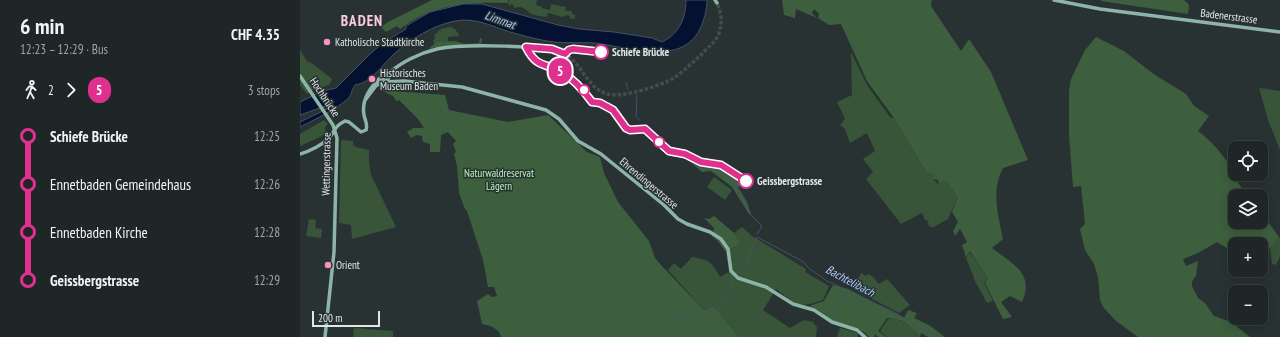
<!DOCTYPE html>
<meta charset="utf-8">
<style>
:root{--surface:#1e2626;--page:#2b3232;--text:#f1f3f6;--muted:#a1a5a7;--line:#3c4343}
body{margin:0;font-family:"PT Sans Narrow",sans-serif;background:var(--page);color:var(--text);height:100vh;display:flex;flex-direction:column;font-size:15px;white-space:nowrap}
*{box-sizing:border-box;margin:0}
p{font-size:13px;color:var(--muted)}
.icon{flex:none;width:22px;height:22px;fill:none;stroke:currentColor;stroke-width:2;stroke-linecap:round;stroke-linejoin:round}
.map{position:relative;flex:1;overflow:hidden}
.panel{display:flex;flex-direction:column;background:var(--surface);width:300px}
.panel>*{flex:none}
.badge{padding:0 8px;border-radius:13px;font-size:14px;line-height:26px}
.tools{position:absolute;left:928px;top:141px;display:grid;gap:8px}
.tools a{display:grid;place-items:center;width:40px;height:40px;border-radius:8px;background:var(--surface);box-shadow:0 2px 10px #0003,0 0 0 1px var(--line);font-size:20px}
.scale{position:absolute;left:12px;bottom:10px;width:68px;box-sizing:border-box;padding-left:4px;border:2px solid #e1e7e8;border-top:0;font-size:11px;line-height:14px;white-space:nowrap;color:#e1e7e8;-webkit-text-stroke:3px #283233;paint-order:stroke}
.map>.badge{position:absolute;translate:-50% -50%;box-shadow:0 0 0 2px #fff}
.legs{display:flex;align-items:center;gap:6px;height:44px;padding:0 20px;font-size:13px}
.legs p{margin-inline-start:auto}
.summary{display:flex;align-items:center;justify-content:space-between;height:68px;padding:0 20px}
h1{font-size:22px;font-weight:800;line-height:30px}
ul{padding:0 20px;list-style:none}
li{display:flex;align-items:center;gap:14px;height:48px;font-size:15px}
li i{display:grid;place-items:center;width:6px;height:100%;margin:0 5px;background:currentColor}
li i::after{content:'';width:10px;height:10px;margin:-5px;border:3px solid;border-radius:50%;background:var(--surface)}
li p{margin-inline-start:auto}
li:first-child i{background:linear-gradient(#0000 50%,currentColor 0)}
li:last-child i{background:linear-gradient(currentColor 50%,#0000 0)}
main{display:flex;flex:1;min-height:0}
.map>svg:first-child{display:block}
.green{fill:#385439}
.forest{fill:#3d5f3e}
.water{fill:#041131;stroke:#465168}
.lines{fill:none;stroke-linecap:round;stroke-linejoin:round}
.stream{stroke:#465168;stroke-width:1}
.secondary-tunnel{stroke:#444d4e;stroke-width:3.5;stroke-dasharray:3.5 2;stroke-linecap:butt}
.secondary{stroke:#8eb4a8;stroke-width:3.5}
.line-1-casing{stroke:#fff;stroke-width:9}
.line-1{stroke:#df3090;stroke-width:6}
.poi-dot{fill:#fc8fc2;stroke:#283233;stroke-width:1.5}
.stop-1-dot{fill:#fff;stroke:#df3090;stroke-width:2}
.labels{text-anchor:middle;stroke-width:3;stroke-linejoin:round;paint-order:stroke}
.street-label{font-size:11px;fill:#e1e7e8;stroke:#283233}
.poi-label{font-size:11px;fill:#e1e7e8;stroke:#283233;text-anchor:start}
.stop-label{font-size:11px;font-weight:bold;fill:#e1e7e8;stroke:#283233;text-anchor:start}
.park-label{font-size:11px;fill:#bbf5bc;stroke:#283233}
.water-label{font-size:12px;font-style:italic;fill:#b0cafd;stroke:#283233}
.district-label{font-size:15px;font-weight:bold;letter-spacing:1px;fill:#facadd;stroke:#283233}
</style>
<main>
<section class="panel">
<div class="summary"><div><h1>6 min</h1><p>12:23 – 12:29 · Bus</p></div><b>CHF 4.35</b></div>
<div class="legs"><svg class="icon" aria-label="walk" viewBox="0 0 24 24"><circle cx="13" cy="4" r="2"/><path d="M13 8l-2 6 4 7M11 14l-3 7M7 12l3-4h3l4 4"/></svg>2<svg class="icon" aria-label="forward" viewBox="0 0 24 24"><path d="M9 5l7 7-7 7"/></svg><b class="badge" style="background:#df3090;color:#fff">5</b><p>3 stops</p></div>
<ul>
<li><i style="color:#df3090"></i><b>Schiefe Brücke</b><p>12:25</p></li>
<li><i style="color:#df3090"></i><span>Ennetbaden Gemeindehaus</span><p>12:26</p></li>
<li><i style="color:#df3090"></i><span>Ennetbaden Kirche</span><p>12:28</p></li>
<li><i style="color:#df3090"></i><b>Geissbergstrasse</b><p>12:29</p></li>
</ul>
</section>
<div class="map">
<svg width="980" height="337" viewBox="0 0 980 337">
<rect width="100%" height="100%" fill="#283233"/>
<g class="green">
<path d="M209,0h28l-1,5 6,2v1l8,2 1,-6 15,3 -1,4h7v3l3,1v4l-5,-1v-2l-4,-1 -3,2 -15,-4 -1,4c-5,-1 -13,-1 -17,-4 -5,-3 -8,-8 -15,-5l-3,-4 -4,2z"/>
<path d="M150,27c4,0 9,6 9,9l-11,1v5h-12l-2,3 -1,-5 2,-1 -1,-4 7,-6z"/>
<path d="M0,50l7,11 6,3 19,15 -3,6 -14,4 -8,5 -7,-9z"/>
<path d="M551,52l16,33 23,32 4,1 32,54 9,3 -2,4 6,6 2,-3 5,-1 12,16 -10,22 -16,9 -2,-2 -2,1 1,-3h-2l2,-3 -4,-1 -3,-7 -21,11 -35,-45 7,-7 -10,-13 12,-8 -8,-18 -17,10 -5,-14 -5,-4 5,-6 -8,-17 15,-7z"/>
<path d="M959,88l21,3v59l-12,-30z"/>
<path d="M24,120l4,4 -4,5 3,3 -7,5 -20,9v-12z"/>
<path d="M41,140l12,1v4l3,2 13,3v13l2,12 25,52 -44,12 -1,-14 -12,-2z"/>
<path d="M414,177l18,13 -7,10 -18,-13z"/>
<path d="M9,219l7,1 -1,8 7,1 -1,9 -15,-2z"/>
<path d="M442,227l10,9 54,33 -1,3 24,14 -6,14c-26,9 -26,5 -47,-11l-13,21 27,18 14,-8 9,2 4,5 -1,10h-77l-25,-31 -10,4 -36,-40 6,-7 7,6 11,-12c17,3 20,4 28,20l9,-5 -3,-20 15,-9 -7,-10z"/>
<path d="M979,237l1,1v18l-4,9 -4,-1 -2,-17z"/>
<path d="M670,252l18,27 -4,4 9,18 -6,2 -11,-20 -10,-25z"/>
<path d="M561,273l5,3 2,-2 4,2 7,8 8,-5 23,26 -11,8 -46,-24z"/>
<path d="M595,318l14,7 9,9 -1,3h-30l-7,-6 8,-12z"/>
<path d="M54,328l39,3v6h-40z"/>
<path d="M540,328l18,5v4h-21z"/>
</g>
<g class="forest">
<path d="M132,0h76v3c-42,-1 -74,1 -108,26l-3,-3 -11,6 -5,-5 7,-5z"/>
<path d="M482,0h150l-1,6 30,45 8,-12 22,33 37,88 -25,8c-12,23 -5,46 0,71l-11,9c20,16 43,25 30,54l-12,-6 -9,6 11,15 -9,2 -18,-36 3,-4 -18,-28 -4,6 -4,-12 5,-3 -7,-13 -5,7 -2,-5 5,-9 -6,-10 6,-15 -12,-16 -5,1 -2,3 -1,-5 -5,-1 2,-4 -9,-3 -32,-54 -27,-37 -26,-57 -12,1 -11,-7 1,-4 -4,-4h-2l-1,3 5,5 -21,-9 -1,9 -11,-3z"/>
<path d="M801,0h83l5,5 -1,9 -87,-13z"/>
<path d="M796,37l28,14 31,24 31,19 8,12 15,10 -11,15c13,10 23,21 32,35 5,10 10,21 17,30h-12v26h26v-10l18,25 -18,21v-14h-26v9l-18,-11 -19,11 -15,6 3,7 12,-5 -2,15 -4,5v5l6,12 7,5 9,13 17,6 19,15h-112l-22,-16 -13,-14 -3,-7 -2,-23 -4,-13 -9,-14 -5,-21 5,-5 -4,-38 -8,1 -4,-52v-44l2,-12 14,-29z"/>
<path d="M180,38l2,1 -1,6 -44,2 -9,2 9,-7 18,-1 9,3 15,-1z"/>
<path d="M86,89l7,2 52,4 4,15 59,12 40,-7 39,37 13,5 4,16 14,29 31,39 6,17 6,7 43,45 10,-4 25,31h-238c-2,-9 -10,-11 -19,-13l-5,-23 11,-7 4,3 5,-1 -3,-9h-6l-5,-27 -16,-49 -2,-2 -6,-16 -2,-27 -3,-12 2,-2 -3,-8 3,-3 -8,-9 -7,3 -1,17h-10v-8l-7,-2 -1,-6 -6,-1 -5,3 -4,-6 6,-4h11l-6,-9 -19,-19 -3,1 -3,-5 -12,-6z"/>
<path d="M390,159l10,5 16,2 29,16 -7,5 9,15 4,12h-2l-17,-27 -21,-16 -9,1 -14,-12z"/>
<path d="M414,216l20,17 7,10 -15,9 -9,-12 -5,-4 2,-8 -10,-10 5,1z"/>
<path d="M533,285l15,4 56,29 4,-8 9,3 -3,5 15,7 16,12h-17l-7,-4 -1,4h-2v-3c-8,-9 -18,-17 -31,-16l-9,13 8,6h-8l-3,-3 -1,3h-5c-9,-12 -27,-10 -38,-17 -9,-6 -10,-10 -22,-14l15,-5z"/>
</g>
<path class="water" d="M386,0h21c0,10 -3,20 -7,29 -20,39 -74,17 -106,14 -17,-1 -35,1 -52,-3 -10,-2 -21,-5 -32,-8 -18,-6 -36,-15 -55,-11 -21,4 -45,18 -61,33 -11,10 -23,29 -39,31 -3,4 -3,7 -5,11 -7,10 -38,25 -50,31v-5l27,-13 -2,-3 -25,9v-13l23,-11 13,-3 34,-34 13,-11 23,-14v-3l24,-14 33,-8h19l76,21 21,4 35,3 38,6 10,4c17,-8 24,-24 24,-42z"/>
<g class="lines">
<g class="stream">
<path d="M326,82l2,8"/>
<path d="M337,95l-1,21 3,4"/>
<path d="M354,140l15,14 14,3"/>
<path d="M390,161l12,7 16,2 15,13 12,19 3,10 13,13v3l-4,6"/>
<path d="M456,241l1,-4 45,24 8,8 17,12 67,31 42,25"/>
<path d="M438,273l6,-6 11,-24"/>
<path d="M430,294l2,-17"/>
<path d="M416,309h4v-3l9,-10"/>
<path d="M402,314h5"/>
<path d="M408,314l4,-5h2"/>
<path d="M534,314l2,-7 12,-13"/>
<path d="M390,315l10,-1"/>
<path d="M368,323l8,-8h11"/>
</g>
<path class="secondary-tunnel" d="M268,56c15,11 20,32 39,38 16,4 53,-8 67,-16 10,-7 19,-16 28,-24 6,-7 14,-12 17,-21 4,-11 2,-20 -2,-30"/>
<g class="secondary">
<path d="M415,0l2,3"/>
<path d="M754,0l46,9 180,23"/>
<circle cx="86" cy="76" r="3.5"/>
<path d="M88,74c13,-12 32,-21 49,-25 24,-5 113,-5 131,7"/>
<path d="M0,76l33,49 4,13 -3,114 -9,85"/>
<path d="M75,86l10,-4 19,-1 58,6 84,23 13,9 19,22 23,13 63,51 14,14 9,5 23,8 11,7 7,10 3,22 7,7 28,9 27,17 21,6 18,12 25,8 8,7"/>
<path d="M66,99l12,-16 5,-4"/>
<path d="M0,154c10,-3 20,-8 28,-15 8,-8 5,-12 17,-18l4,1 12,10 5,-2c2,-5 -1,-10 -2,-15 -3,-16 7,-29 18,-39"/>
</g>
</g>
<g class="lines">
<g class="line-1-casing">
<path id="line-1" d="M301,52l-28,-3 -4,1 -4,4 -13,-5 -26,-2c11,22 19,15 37,26 12,7 21,18 29,29l8,1 13,7 13,18 4,2 15,-1 24,22 16,3 16,8 20,3 25,16"/>
</g>
<use href="#line-1" class="line-1"/>
</g>
<g class="poi-dot">
<circle cx="27" cy="42" r="4"/>
<circle cx="72" cy="79" r="4"/>
<circle cx="28" cy="265" r="4"/>
</g>
<g class="stop-1-dot">
<circle cx="301" cy="52" r="7"/>
<circle cx="284" cy="90" r="5"/>
<circle cx="359" cy="142" r="5"/>
<circle cx="446" cy="181" r="7"/>
</g>
<g class="labels">
<g class="street-label">
<text transform="translate(929 16) rotate(7)" y="4">Badenerstrasse</text>
<text transform="translate(25 97) rotate(56)" y="4">Hochbrücke</text>
<text transform="translate(26 164) rotate(-89)" y="4">Wettingerstrasse</text>
<text transform="translate(349 183) rotate(40)" y="4">Ehrendingerstrasse</text>
</g>
<g class="poi-label">
<text x="35" y="46">Katholische Stadtkirche</text>
<text x="80" y="77">Historisches<tspan x="80" dy="13">Museum Baden</tspan></text>
<text x="36" y="269">Orient</text>
</g>
<g class="stop-label">
<text x="312" y="56">Schiefe Brücke</text>
<text x="457" y="185">Geissbergstrasse</text>
</g>
<g class="park-label">
<text x="199" y="177">Naturwaldreservat<tspan x="199" dy="13">Lägern</tspan></text>
</g>
<g class="water-label">
<text transform="translate(200 20) rotate(20)" y="4">Limmat</text>
<text transform="translate(550 281) rotate(28)" y="4">Bachtelibach</text>
</g>
<g class="district-label">
<text x="62" y="26">BADEN</text>
</g>
</g>
</svg>
<div class="tools">
<a><svg class="icon" aria-label="locate" viewBox="0 0 24 24"><circle cx="12" cy="12" r="6"/><path d="M12 2v4M12 18v4M2 12h4M18 12h4"/></svg></a>
<a><svg class="icon" aria-label="layers" viewBox="0 0 24 24"><path d="M12 4l9 5-9 5-9-5zM3 14l9 5 9-5"/></svg></a>
<a>+</a>
<a>−</a>
</div>
<div class="scale">200 m</div>
<b class="badge" style="left:260px;top:71px;background:#df3090;color:#fff">5</b>
</div>
</main>
